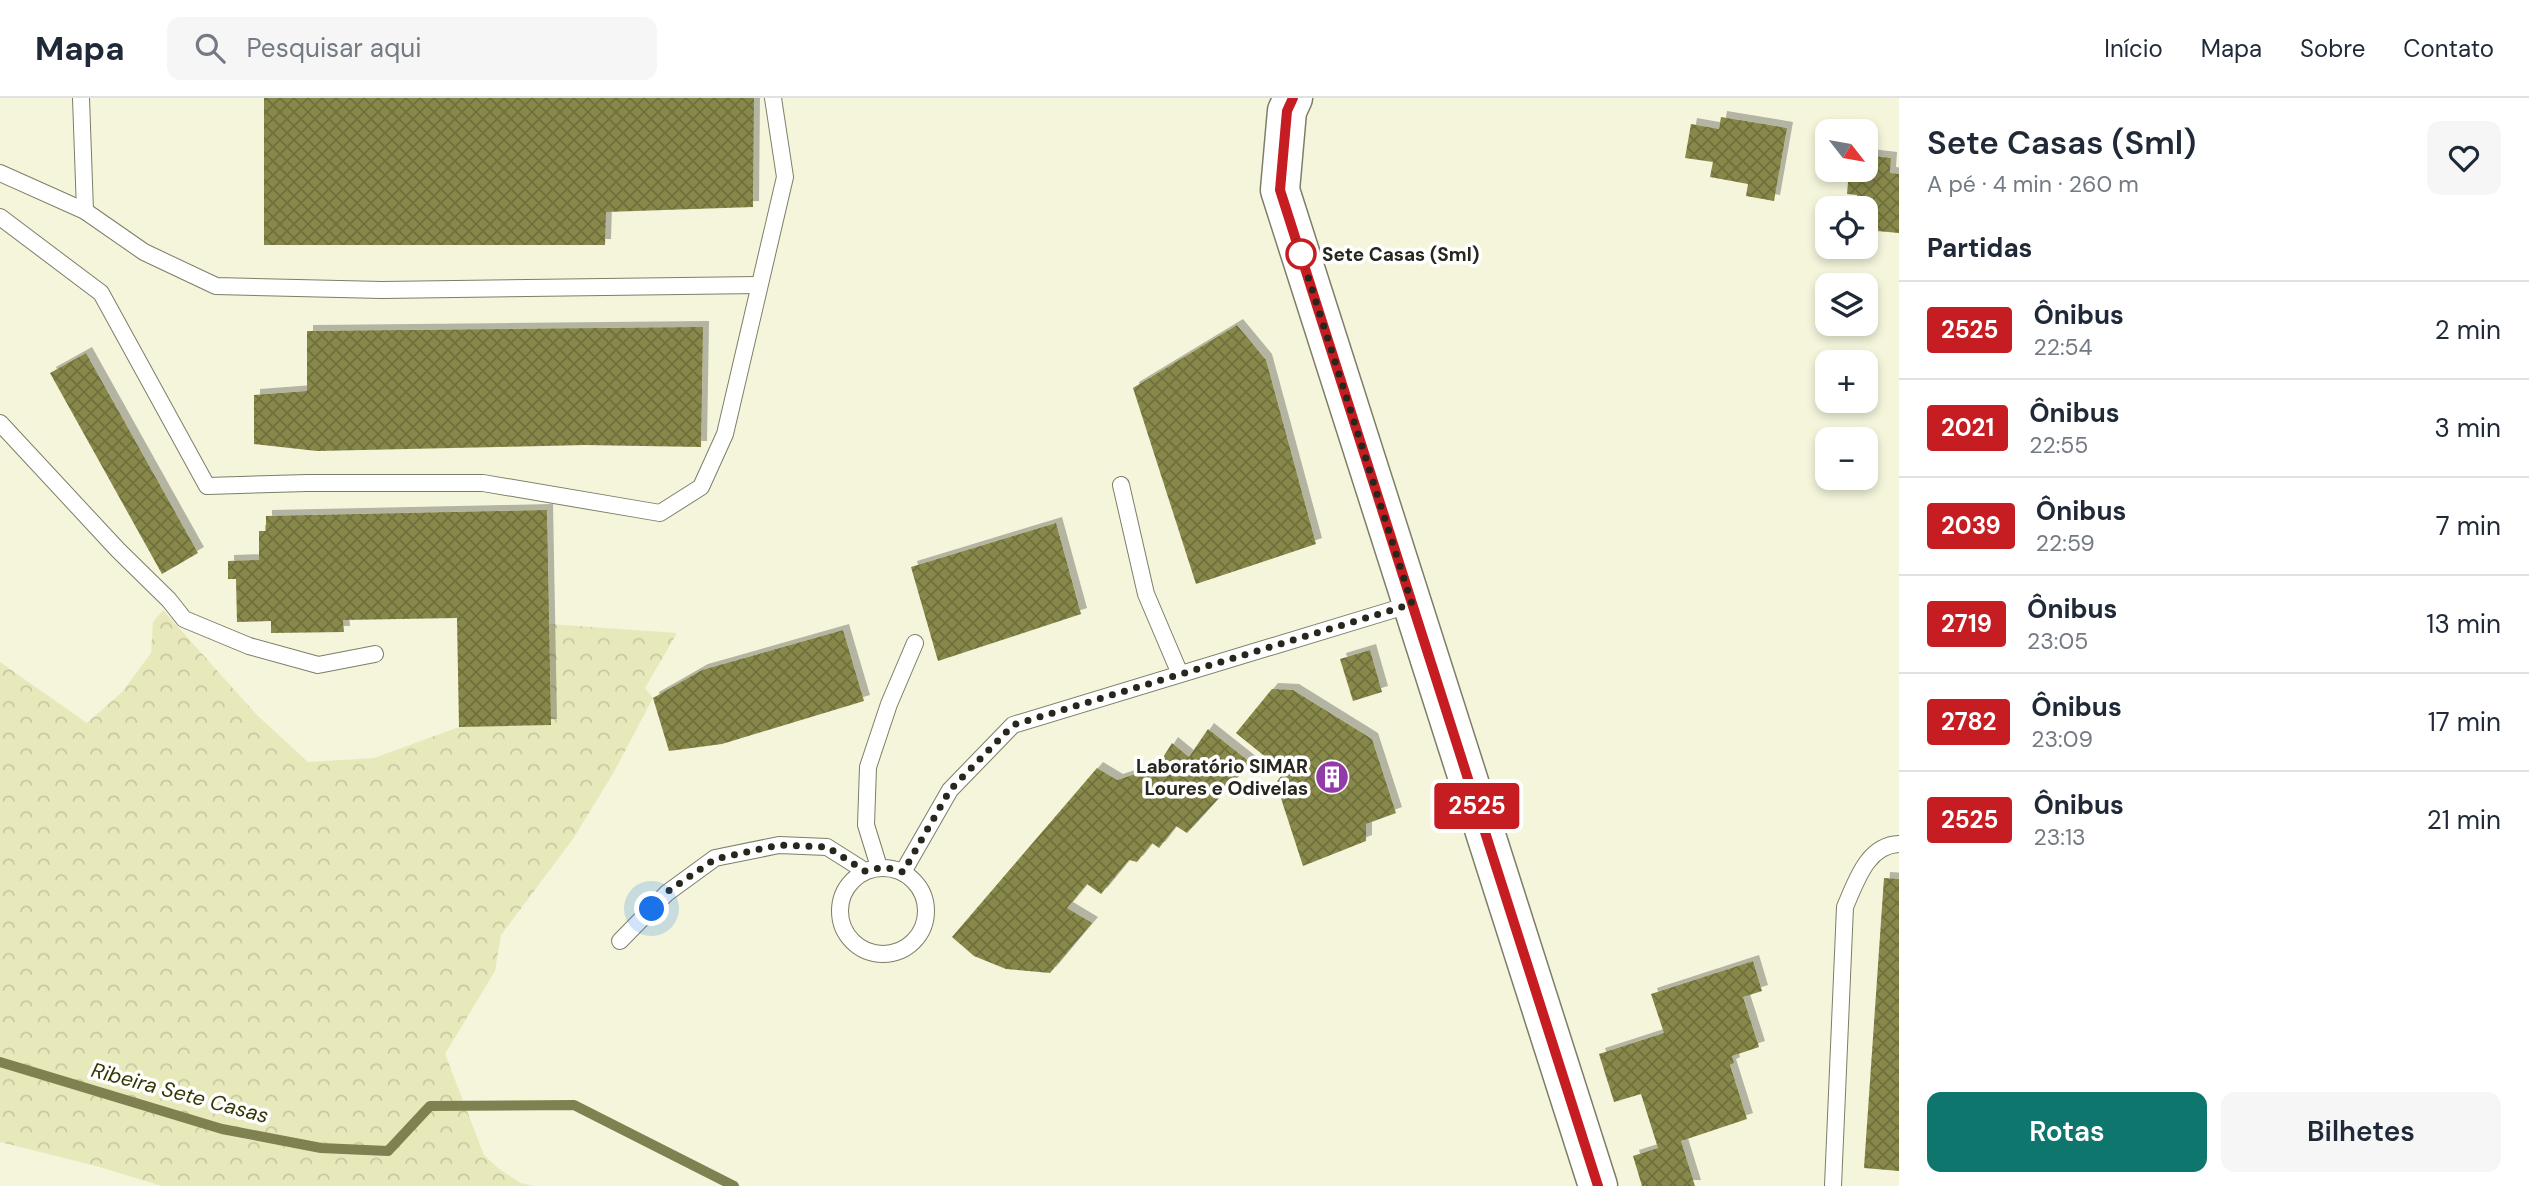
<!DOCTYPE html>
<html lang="pt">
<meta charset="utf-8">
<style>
:root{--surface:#fff;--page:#f6f6f7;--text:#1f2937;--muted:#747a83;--line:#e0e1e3;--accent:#0f766e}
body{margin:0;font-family:"DM Sans",sans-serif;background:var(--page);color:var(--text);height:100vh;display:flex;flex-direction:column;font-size:26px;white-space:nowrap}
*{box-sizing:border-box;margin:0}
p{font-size:23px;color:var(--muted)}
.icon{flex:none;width:38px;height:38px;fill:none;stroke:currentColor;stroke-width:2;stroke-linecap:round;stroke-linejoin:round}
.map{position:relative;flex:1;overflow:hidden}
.panel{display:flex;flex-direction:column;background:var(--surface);width:630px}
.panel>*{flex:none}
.badge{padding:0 14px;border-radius:5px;font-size:24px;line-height:46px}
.needle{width:46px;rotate:121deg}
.tools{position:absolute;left:1815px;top:21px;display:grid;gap:14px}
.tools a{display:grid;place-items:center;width:63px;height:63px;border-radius:14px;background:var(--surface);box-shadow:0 4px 10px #0003;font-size:35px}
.you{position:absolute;width:35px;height:35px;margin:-18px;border:5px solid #fff;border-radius:50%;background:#1a73e8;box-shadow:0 0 0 10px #1a73e833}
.map>.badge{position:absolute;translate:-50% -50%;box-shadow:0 0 0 4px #fff}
h2{padding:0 28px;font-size:26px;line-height:63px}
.round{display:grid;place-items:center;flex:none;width:74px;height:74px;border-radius:14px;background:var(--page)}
.overview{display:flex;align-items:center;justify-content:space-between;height:119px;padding:0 28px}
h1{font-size:33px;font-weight:600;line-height:52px}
.action{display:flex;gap:14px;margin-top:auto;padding:14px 28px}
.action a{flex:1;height:80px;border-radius:14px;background:var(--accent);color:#fff;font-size:28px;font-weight:600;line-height:80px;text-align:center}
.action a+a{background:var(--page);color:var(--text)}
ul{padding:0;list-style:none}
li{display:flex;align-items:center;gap:21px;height:98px;padding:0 28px;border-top:2px solid var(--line)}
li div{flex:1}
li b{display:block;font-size:26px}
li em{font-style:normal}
li .badge{min-width:77px;font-weight:700;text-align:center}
header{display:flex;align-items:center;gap:42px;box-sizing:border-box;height:98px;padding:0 35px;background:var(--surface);border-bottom:2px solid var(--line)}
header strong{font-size:33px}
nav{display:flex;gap:38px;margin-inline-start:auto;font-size:24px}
.search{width:490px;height:63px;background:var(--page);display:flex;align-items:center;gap:18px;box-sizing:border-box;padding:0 24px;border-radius:14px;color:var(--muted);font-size:26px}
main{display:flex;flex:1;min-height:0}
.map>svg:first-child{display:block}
.forest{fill:url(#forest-crowns)}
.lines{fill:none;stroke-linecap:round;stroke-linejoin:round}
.stream{stroke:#808151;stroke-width:10}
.building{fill:url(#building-cross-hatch);filter:url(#shadow)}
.service-casing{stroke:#7d7e67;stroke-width:18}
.tertiary-casing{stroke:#7d7e67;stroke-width:41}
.service{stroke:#fff;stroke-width:16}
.tertiary{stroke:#fff;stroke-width:38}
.line-casing{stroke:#fff;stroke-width:16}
.line{stroke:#c61d23;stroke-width:10}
.walk{stroke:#27271e;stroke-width:7;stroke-dasharray:0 12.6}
.stop-dot{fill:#fff;stroke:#c61d23;stroke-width:3.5}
.labels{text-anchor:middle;stroke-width:7;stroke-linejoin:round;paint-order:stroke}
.stop-label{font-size:19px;font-weight:bold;fill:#27271e;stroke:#fff;text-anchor:start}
.poi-label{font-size:19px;font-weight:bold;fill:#27271e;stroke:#fff;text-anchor:end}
.water-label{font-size:21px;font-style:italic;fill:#383703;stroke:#fff}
</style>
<header>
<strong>Mapa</strong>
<div class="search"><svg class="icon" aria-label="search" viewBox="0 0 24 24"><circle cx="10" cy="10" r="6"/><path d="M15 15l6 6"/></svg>Pesquisar aqui</div>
<nav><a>Início</a><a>Mapa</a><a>Sobre</a><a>Contato</a></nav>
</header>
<main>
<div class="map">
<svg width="1899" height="1088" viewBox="0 0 1899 1088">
<defs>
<pattern id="forest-crowns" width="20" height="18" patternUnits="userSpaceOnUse" patternTransform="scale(1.75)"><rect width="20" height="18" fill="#e8e9bb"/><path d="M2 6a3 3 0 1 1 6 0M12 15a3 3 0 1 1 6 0" fill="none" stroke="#c7c8a0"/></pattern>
<pattern id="building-cross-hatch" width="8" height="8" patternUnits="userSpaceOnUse" patternTransform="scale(1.75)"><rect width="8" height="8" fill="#878849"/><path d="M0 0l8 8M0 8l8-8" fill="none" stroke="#6e6f3c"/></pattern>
<filter id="shadow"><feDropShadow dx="6" dy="-6" stdDeviation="0" flood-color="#0004"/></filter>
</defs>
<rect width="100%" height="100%" fill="#f4f5db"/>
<path class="forest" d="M163,512l94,105 51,47 66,-4 85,-31 90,-103 128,9 -32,55 8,10 -39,74 -41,67 -72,96 -6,36 -50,83 39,101 15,14 22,14 13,3h-372l-66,-20 -96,-24v-480l87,61 35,-31 29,-39 2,-31z"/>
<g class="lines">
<path class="stream" d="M0,964l222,67 99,19 67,3 42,-45 144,-1 160,81"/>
</g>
<g class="building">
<path d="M264,0h490l-1,109 -147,5 -1,33h-341z"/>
<path d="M1721,19l66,11 -13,73 -28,-5 2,-12 -38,-7 3,-15 -28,-4 6,-34 28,5z"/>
<path d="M1866,57l25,3 -1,15 9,1v59l-33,-3v-22h-10l1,-13 -10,-1 2,-24h17z"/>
<path d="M1237,227l29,35 50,184 -120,40 -63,-196z"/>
<path d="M703,229l-2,120 -116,-2 -268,6 -63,-7v-49l53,-4v-60z"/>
<path d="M86,255l112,200 -36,21 -112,-201z"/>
<path d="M547,412l4,215 -92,2 -2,-109 -114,2 1,12 -73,1v-12l-34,1 -1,-43h-8v-18l31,-1v-29h7v-15z"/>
<path d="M1056,425l25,91 -143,47 -27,-94z"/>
<path d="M843,532l21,71 -142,43 -53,7 -16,-53 49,-28z"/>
<path d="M1370,552l12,42 -29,9 -13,-42z"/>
<path d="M1272,591l21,1 79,49 24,74 -30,11v17l-63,25 -27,-83 8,-11 -48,-39z"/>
<path d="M1208,631l43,34 -64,70 -11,-7 -17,22 -7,-5 -15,19 -8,-2 -28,34 -14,-10 -20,24 25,15 -42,50 -44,-4 -32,-13 -22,-19 145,-169 20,12 40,-13 15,-24 17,14z"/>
<path d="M1884,780l15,1v292l-35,-3z"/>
<path d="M1753,863l9,30 -19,6 16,50 -27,9 2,7 -4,2 17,54 -66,22 14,45h-53l-9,-30 25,-8 -17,-54 -27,8 -15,-48 65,-21 -13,-39z"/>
</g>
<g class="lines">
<g class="service-casing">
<g id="service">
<path d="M81,0l4,113"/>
<path d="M0,75l85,38 59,41 72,34 166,4 377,-5"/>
<path d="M0,119l101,76 106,193 100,-3h176l177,30 41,-26 24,-53 60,-257 -12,-79"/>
<path d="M0,325l118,127 51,50 15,19 65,27 69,19 57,-11"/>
<path d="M1121,387l25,109 34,80"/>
<path d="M879,769l-13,-42 2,-58 21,-63 26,-61"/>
<circle cx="883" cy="813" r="43"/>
<path d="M903,774l47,-82 63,-65 399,-121"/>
<path d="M620,843l47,-48 48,-35 64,-13 48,2 38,24"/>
<path d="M1833,1088l12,-279c11,-25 22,-62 54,-63"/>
</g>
</g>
<g class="tertiary-casing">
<path id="tertiary" d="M1293,0l-6,13 -7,79 318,996"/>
</g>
<use href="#service" class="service"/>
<use href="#tertiary" class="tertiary"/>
</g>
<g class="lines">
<g class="line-casing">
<path id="line" d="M1293,0l-6,13 -7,79 318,996"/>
</g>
<use href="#line" class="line"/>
<path class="walk" d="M652,811l15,-17 48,-33 64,-14 48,2 38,24c14,-4 24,-4 38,1l47,-82 63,-65 399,-121 -115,-362 4,12"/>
</g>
<defs>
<g id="building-disc" transform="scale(1.75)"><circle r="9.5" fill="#923aa7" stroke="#fff"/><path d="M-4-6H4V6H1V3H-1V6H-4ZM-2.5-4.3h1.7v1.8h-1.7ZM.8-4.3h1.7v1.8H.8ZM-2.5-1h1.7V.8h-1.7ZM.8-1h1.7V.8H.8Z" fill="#fff"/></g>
</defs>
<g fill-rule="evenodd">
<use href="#building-disc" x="1332" y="679"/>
</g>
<circle class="stop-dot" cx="1301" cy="156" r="14"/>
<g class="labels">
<g class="stop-label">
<text x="1322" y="163">Sete Casas (Sml)</text>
</g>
<g class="poi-label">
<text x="1308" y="675">Laboratório SIMAR<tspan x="1308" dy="22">Loures e Odivelas</tspan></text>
</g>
<g class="water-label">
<text transform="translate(180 995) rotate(15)" y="7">Ribeira Sete Casas</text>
</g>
</g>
</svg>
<div class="tools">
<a><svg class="needle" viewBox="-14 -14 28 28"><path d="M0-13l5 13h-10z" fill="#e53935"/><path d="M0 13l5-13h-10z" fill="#747a83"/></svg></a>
<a><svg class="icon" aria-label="locate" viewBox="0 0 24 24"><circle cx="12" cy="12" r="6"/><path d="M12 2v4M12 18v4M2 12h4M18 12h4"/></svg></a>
<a><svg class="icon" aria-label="layers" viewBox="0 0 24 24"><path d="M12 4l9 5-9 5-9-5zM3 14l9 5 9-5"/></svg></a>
<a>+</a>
<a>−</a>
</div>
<div class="you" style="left:652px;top:811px"></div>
<b class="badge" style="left:1477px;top:708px;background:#c61d23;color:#fff">2525</b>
</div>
<section class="panel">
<div class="overview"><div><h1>Sete Casas (Sml)</h1><p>A pé · 4 min · 260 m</p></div><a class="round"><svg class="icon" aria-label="heart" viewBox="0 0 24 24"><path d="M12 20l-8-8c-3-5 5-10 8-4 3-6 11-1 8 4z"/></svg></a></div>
<h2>Partidas</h2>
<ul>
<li><span class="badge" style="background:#c61d23;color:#fff">2525</span><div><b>Ônibus</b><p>22:54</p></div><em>2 min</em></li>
<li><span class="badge" style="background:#c61d23;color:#fff">2021</span><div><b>Ônibus</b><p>22:55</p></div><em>3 min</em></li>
<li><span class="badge" style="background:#c61d23;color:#fff">2039</span><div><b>Ônibus</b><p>22:59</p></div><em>7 min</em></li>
<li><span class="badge" style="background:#c61d23;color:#fff">2719</span><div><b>Ônibus</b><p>23:05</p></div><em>13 min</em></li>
<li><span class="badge" style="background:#c61d23;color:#fff">2782</span><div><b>Ônibus</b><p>23:09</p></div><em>17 min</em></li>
<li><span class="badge" style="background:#c61d23;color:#fff">2525</span><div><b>Ônibus</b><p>23:13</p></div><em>21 min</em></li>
</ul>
<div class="action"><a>Rotas</a><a>Bilhetes</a></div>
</section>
</main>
